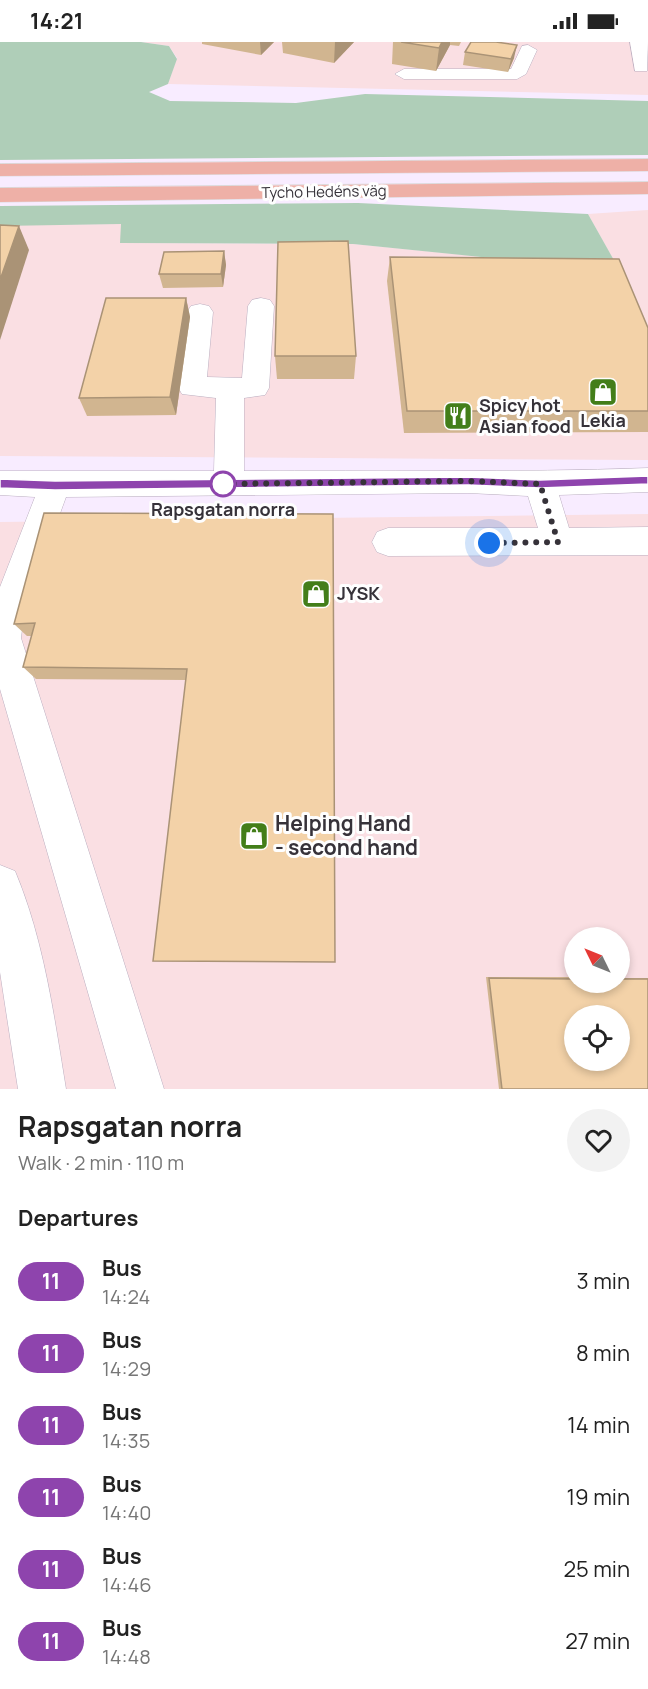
<!DOCTYPE html>
<meta charset="utf-8">
<style>
:root{--surface:#fff;--page:#f2f2f2;--text:#222;--muted:#767676}
body{margin:0;font-family:Manrope,sans-serif;background:var(--page);color:var(--text);height:100vh;display:flex;flex-direction:column;font-size:22px;white-space:nowrap}
*{box-sizing:border-box;margin:0}
p{font-size:20px;color:var(--muted)}
.icon{flex:none;width:33px;height:33px;fill:none;stroke:currentColor;stroke-width:2;stroke-linecap:round;stroke-linejoin:round}
.map{position:relative;height:1047px;overflow:hidden}
.drawer{display:flex;flex-direction:column;background:var(--surface);flex:1}
.drawer>*{flex:none}
.badge{padding:0 12px;border-radius:20px;font-size:21px;line-height:39px}
.needle{width:39px;rotate:313deg}
.tools{position:absolute;left:564px;top:885px;display:grid;gap:12px}
.tools a{display:grid;place-items:center;width:66px;height:66px;border-radius:50%;background:var(--surface);box-shadow:0 3px 9px #0003;font-size:30px}
.you{position:absolute;width:30px;height:30px;margin:-15px;border:4px solid #fff;border-radius:50%;background:#1a73e8;box-shadow:0 0 0 9px #1a73e833}
.map>.badge{position:absolute;translate:-50% -50%;box-shadow:0 0 0 3px #fff}
h2{padding:0 18px;font-size:22px;line-height:54px}
.round{display:grid;place-items:center;flex:none;width:63px;height:63px;border-radius:32px;background:var(--page)}
.headline{display:flex;align-items:center;justify-content:space-between;height:102px;padding:0 18px}
h1{font-size:28px;font-weight:700;line-height:45px}
ul{padding:0;list-style:none}
li{display:flex;align-items:center;gap:18px;height:72px;padding:0 18px}
li div{flex:1}
li b{display:block;font-size:22px}
li em{font-style:normal}
li .badge{min-width:66px;font-weight:700;text-align:center}
.status{display:flex;justify-content:space-between;align-items:center;height:42px;padding:0 30px;background:var(--surface);direction:ltr}
.status svg{height:16px;fill:currentColor}
.map>svg:first-child{display:block}
.commercial{fill:#fadfe3;fill-rule:evenodd}
.green{fill:#afceb8}
.lines{fill:none;stroke-linecap:round;stroke-linejoin:round}
.minor-casing{stroke:#bbafc1;stroke-width:1}
.major-casing{stroke:#dbdadb;stroke-width:1}
.minor{fill:#fff;fill-rule:evenodd}
.major{fill:#eeb0a7;fill-rule:evenodd}
.wall{fill:#d1b590}
.shaded-wall{fill:#aa9376}
.building{fill:#f3d2a8;stroke:#aa9376;stroke-width:1.5;fill-rule:evenodd}
.line{fill:#8e44ad;stroke:#fff;stroke-width:1.5}
.walk{stroke:#363239;stroke-width:6;stroke-dasharray:0 10.8}
.stop-dot{fill:#fff;stroke:#8e44ad;stroke-width:3}
.labels{text-anchor:middle;stroke-width:6;stroke-linejoin:round;paint-order:stroke}
.far-street-label{font-size:15px;fill:#363239;stroke:#fefefe}
.poi-label{font-size:18px;font-weight:bold;fill:#363239;stroke:#fefefe;text-anchor:start}
.stop-label{font-size:18px;font-weight:bold;fill:#363239;stroke:#fefefe}
.near-poi-label{font-size:21px;font-weight:bold;fill:#363239;stroke:#fefefe;text-anchor:start}
</style>
<div class="status"><b>14:21</b><svg viewBox="0 0 49 12"><path d="M0 12V9h3v3zM5 12V6h3v6zM10 12V3h3v9zM15 12V0h3v12zM26 1h20v11H26zM47 4h2v5h-2z"/></svg></div>
<div class="map">
<svg width="648" height="1047" viewBox="0 0 648 1047">
<rect width="100%" height="100%" fill="#f8ecff"/>
<g class="commercial">
<path d="M141,0h507v53l-480,-11 9,-26 -8,-12z"/>
<path d="M648,168v250l-648,-4v-231l121,-1v19l232,1 266,26 -31,-56z"/>
<path d="M648,472v575h-648v-567zM574,896h46v44h-46zM574,974h46v44h-46z"/>
</g>
<g class="green">
<path d="M0,0h141l28,4 8,13 -9,25 -19,8 21,9 126,2 69,-9 283,7v54l-648,5z"/>
<path d="M358,161l230,11 32,57 -267,-27 -233,-1 1,-19 -121,2v-20z"/>
</g>
<g class="lines">
<g class="minor-casing">
<g id="minor">
<path d="M630,0h18l-1,29h-12z"/>
<path d="M528,3l9,5 -11,24 -9,5h-113l-9,-5 9,-5h107l11,-23z"/>
<path d="M261,256l9,2 4,6 -5,82 -4,7 -21,3v73c135,-1 270,2 404,-3v24l-89,3 10,33 79,-1v28l-260,1 -11,-4 -5,-10 5,-10 11,-4h150l-10,-32 -60,-3 -402,4 -42,116 -3,25 143,451h-48l-116,-400v-102l35,-90 -35,-2v-24h214l2,-73 -34,-4 -4,-7 9,-75 4,-6 9,-2 9,2 4,6 -6,65 35,1 6,-72 4,-6z"/>
<path d="M0,823l15,6c29,69 39,145 51,218h-48l-18,-117z"/>
</g>
</g>
<g class="major-casing">
<g id="major">
<path d="M648,117v12l-648,5v-12z"/>
<path d="M648,140v12l-648,8v-14z"/>
</g>
</g>
<use href="#minor" class="minor"/>
<use href="#major" class="major"/>
</g>
<g class="wall">
<path d="M202,0h72l-13,13 -59,-11z"/>
<path d="M282,0h72l-20,21 -51,-10z"/>
<path d="M393,0h68l-2,4 -9,-1 -14,26 -44,-7z"/>
<path d="M465,10l49,6 -6,14 -45,-7z"/>
<path d="M224,209l2,14 -3,22 -60,1 -4,-14z"/>
<path d="M390,215l258,71v104l-244,1 -17,-152z"/>
<path d="M186,256l4,19 -14,98 -89,1 -8,-18z"/>
<path d="M275,314h81l-2,23h-77z"/>
<path d="M333,472l-147,166 -150,-1 -13,-12 9,-31h-5l-13,-12z"/>
<path d="M486,935h88v5h46v-4h28v111h-149z"/>
</g>
<g class="shaded-wall">
<path d="M260,0h14l-13,13z"/>
<path d="M335,0h19l-20,21z"/>
<path d="M442,0h8v3l-14,26 3,-23z"/>
<path d="M517,3l-3,13 -6,14 3,-13z"/>
<path d="M19,184l10,24 -29,90v-60z"/>
<path d="M224,209l2,14 -3,22 -2,-13z"/>
<path d="M186,256l4,19 -14,98 -6,-18z"/>
</g>
<g class="building">
<path d="M401,0h41l-3,6z"/>
<path d="M471,0h25l21,3 -6,14 -46,-7z"/>
<path d="M0,183l19,1 -19,54z"/>
<path d="M348,199l8,115h-81l3,-114z"/>
<path d="M224,209l-3,23h-62l5,-22z"/>
<path d="M390,215l229,2 29,69v83h-241z"/>
<path d="M106,256h80l-16,99 -91,1z"/>
<path d="M44,471l289,1 2,448 -182,-1 34,-292 -164,-2 12,-44 -21,1z"/>
<path d="M489,936l85,1v3h46v-3h28v110h-146zM574,974h46v44h-46z"/>
</g>
<path class="line" d="M648,434v8l-108,4 -72,-3 -413,5 -55,-2v-9l55,2 413,-4 72,3z"/>
<g class="lines">
<path class="walk" d="M223,442l245,-3 72,3 18,58 -69,1"/>
</g>
<defs>
<g id="shop-square" transform="scale(1.5)"><rect x="-9" y="-9" width="18" height="18" rx="4" fill="#437e19" stroke="#fefefe"/><path d="M-5-2.5h2.3a2.7 3.5 0 0 1 5.4 0H5L5.5 6h-11ZM-1.5-2.5h3a1.5 2.3 0 0 0-3 0Z" fill="#fff"/></g>
<g id="restaurant-square" transform="scale(1.5)"><rect x="-9" y="-9" width="18" height="18" rx="4" fill="#437e19" stroke="#fefefe"/><path d="M-5-6h1v4h1v-4h1v4h1v-4h1v5L-1.5 .5V6h-2V.5L-5-1ZM5-6V6H3V1.5H1.5Q1.5-4 5-6Z" fill="#fff"/></g>
</defs>
<g fill-rule="evenodd">
<use href="#shop-square" x="603" y="350"/>
<use href="#restaurant-square" x="458" y="374"/>
<use href="#shop-square" x="316" y="552"/>
<use href="#shop-square" x="254" y="794"/>
</g>
<circle class="stop-dot" cx="223" cy="442" r="12"/>
<g class="labels">
<g class="far-street-label">
<text transform="translate(324 150) rotate(-1)" y="5">Tycho Hedéns väg</text>
</g>
<g class="poi-label">
<text x="479" y="370">Spicy hot<tspan x="479" dy="21">Asian food</tspan></text>
<text x="603" y="385" text-anchor="middle">Lekia</text>
<text x="337" y="558">JYSK</text>
</g>
<g class="stop-label">
<text x="223" y="474">Rapsgatan norra</text>
</g>
<g class="near-poi-label">
<text x="275" y="789">Helping Hand<tspan x="275" dy="24">- second hand</tspan></text>
</g>
</g>
</svg>
<div class="tools">
<a><svg class="needle" viewBox="-14 -14 28 28"><path d="M0-13l5 13h-10z" fill="#e53935"/><path d="M0 13l5-13h-10z" fill="#767676"/></svg></a>
<a><svg class="icon" aria-label="locate" viewBox="0 0 24 24"><circle cx="12" cy="12" r="6"/><path d="M12 2v4M12 18v4M2 12h4M18 12h4"/></svg></a>
</div>
<div class="you" style="left:489px;top:501px"></div>
</div>
<section class="drawer">
<div class="headline"><div><h1>Rapsgatan norra</h1><p>Walk · 2 min · 110 m</p></div><a class="round"><svg class="icon" aria-label="heart" viewBox="0 0 24 24"><path d="M12 20l-8-8c-3-5 5-10 8-4 3-6 11-1 8 4z"/></svg></a></div>
<h2>Departures</h2>
<ul>
<li><span class="badge" style="background:#8e44ad;color:#fff">11</span><div><b>Bus</b><p>14:24</p></div><em>3 min</em></li>
<li><span class="badge" style="background:#8e44ad;color:#fff">11</span><div><b>Bus</b><p>14:29</p></div><em>8 min</em></li>
<li><span class="badge" style="background:#8e44ad;color:#fff">11</span><div><b>Bus</b><p>14:35</p></div><em>14 min</em></li>
<li><span class="badge" style="background:#8e44ad;color:#fff">11</span><div><b>Bus</b><p>14:40</p></div><em>19 min</em></li>
<li><span class="badge" style="background:#8e44ad;color:#fff">11</span><div><b>Bus</b><p>14:46</p></div><em>25 min</em></li>
<li><span class="badge" style="background:#8e44ad;color:#fff">11</span><div><b>Bus</b><p>14:48</p></div><em>27 min</em></li>
</ul>
</section>
